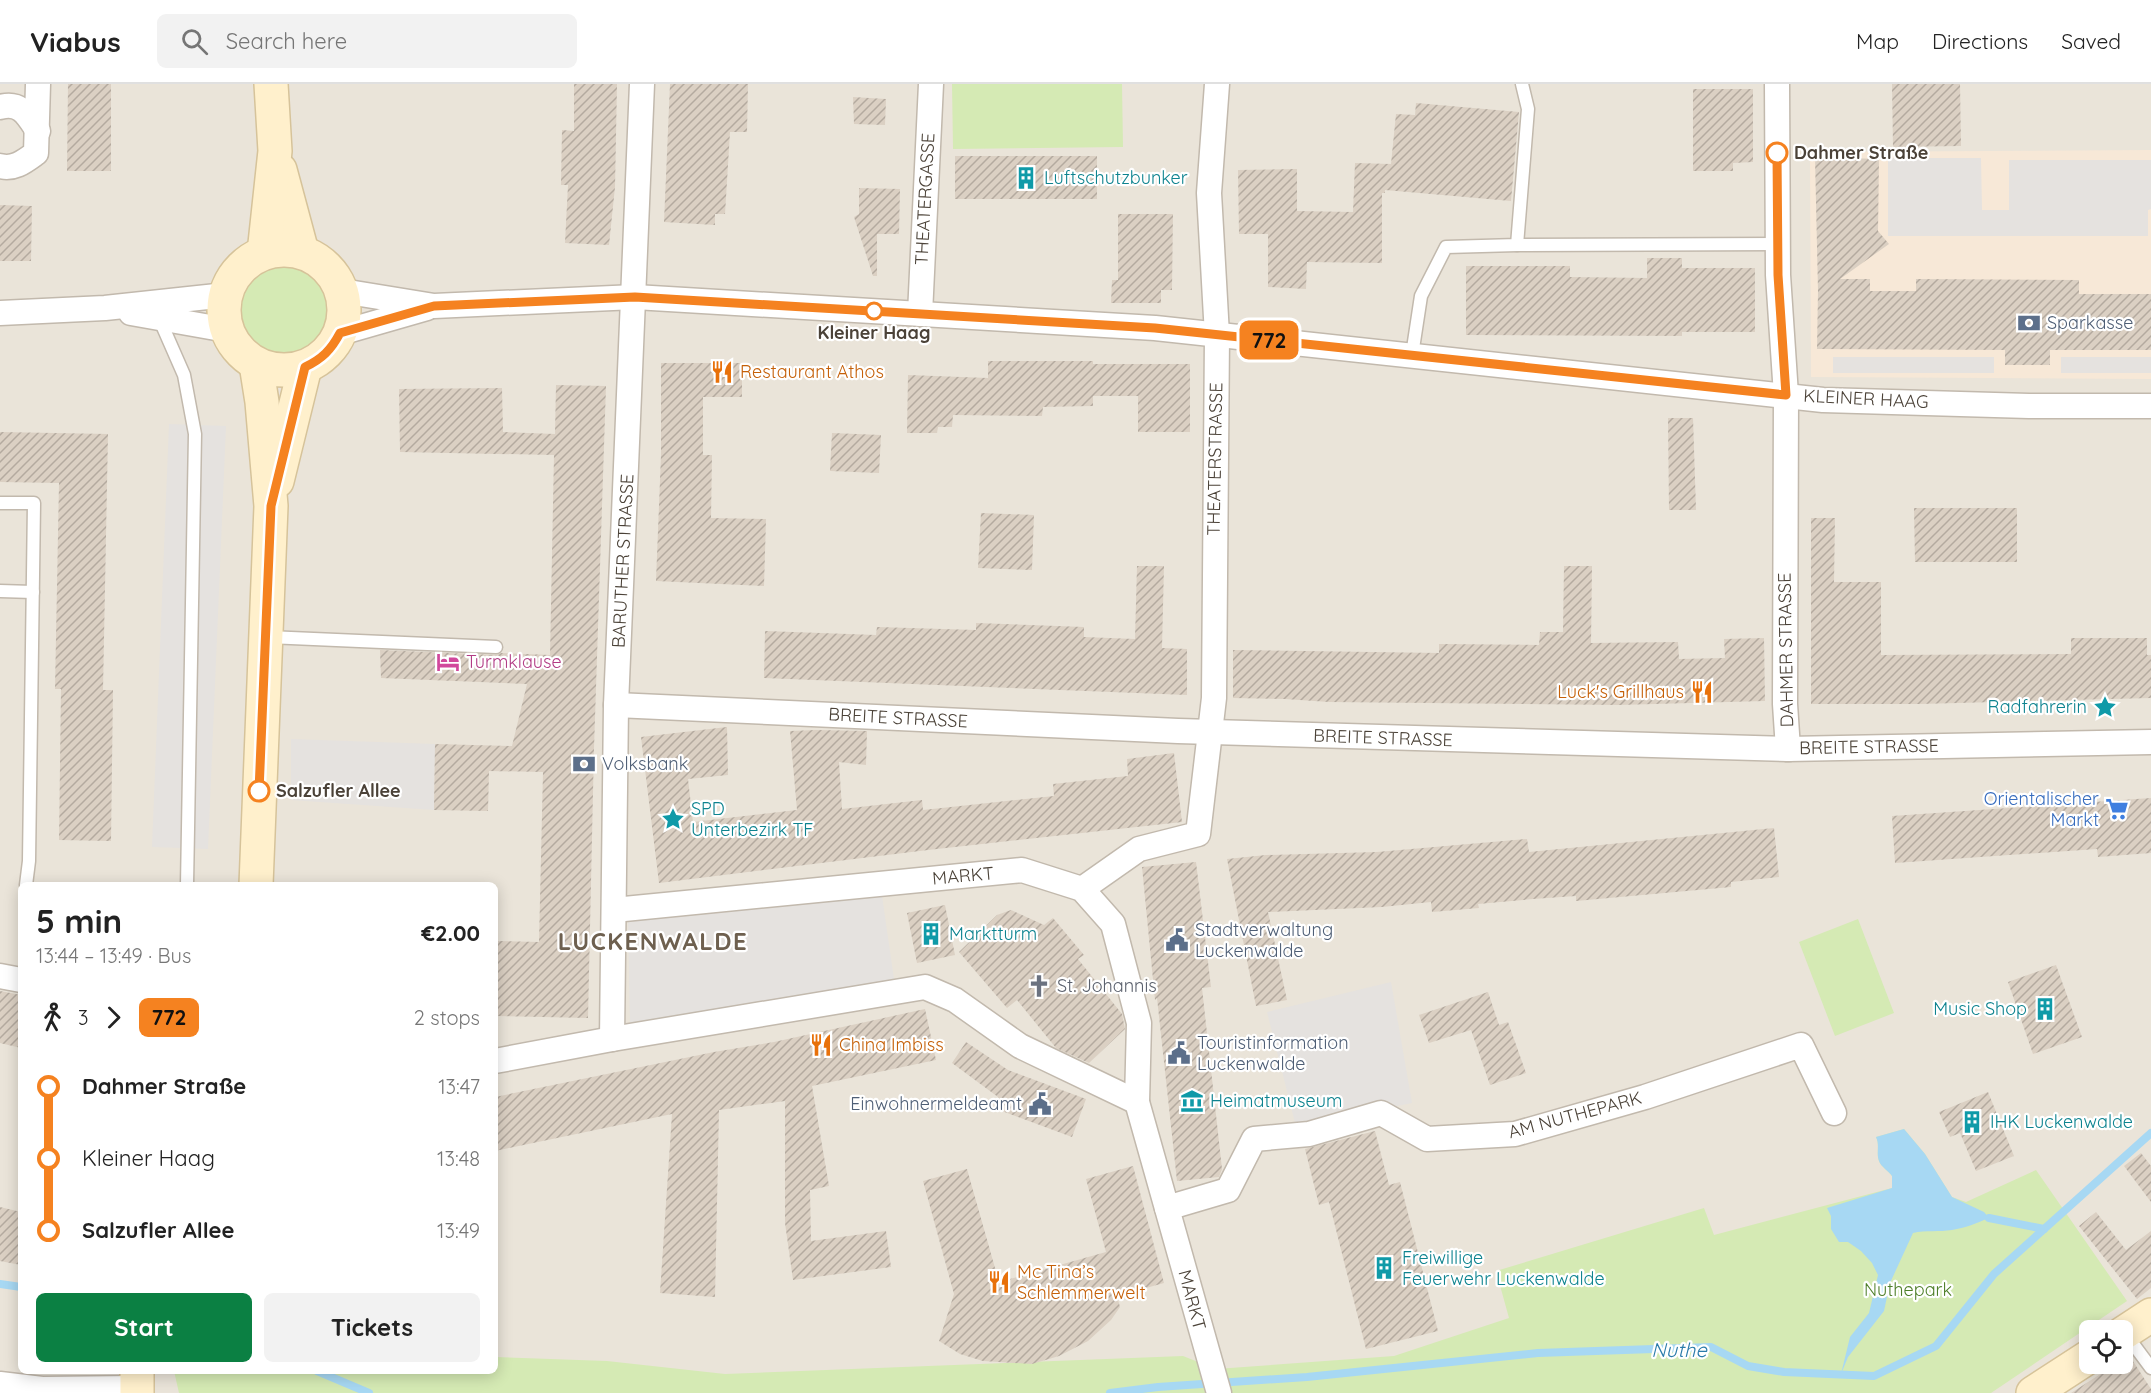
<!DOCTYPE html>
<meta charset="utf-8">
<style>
:root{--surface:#fff;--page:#f2f2f2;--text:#222;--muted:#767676;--line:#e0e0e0;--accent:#0b8043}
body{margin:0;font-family:Quicksand,sans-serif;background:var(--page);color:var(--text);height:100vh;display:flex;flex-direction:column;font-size:22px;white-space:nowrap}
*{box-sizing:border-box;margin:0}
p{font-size:20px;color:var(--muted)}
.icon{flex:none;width:33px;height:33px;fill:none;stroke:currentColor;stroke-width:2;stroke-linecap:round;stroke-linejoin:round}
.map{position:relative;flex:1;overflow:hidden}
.side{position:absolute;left:18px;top:798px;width:480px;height:492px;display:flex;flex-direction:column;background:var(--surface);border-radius:9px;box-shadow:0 3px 15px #0003}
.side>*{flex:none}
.badge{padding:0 12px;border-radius:9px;font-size:21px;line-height:39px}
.buttons{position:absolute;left:2079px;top:1236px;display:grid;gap:12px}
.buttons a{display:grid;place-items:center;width:54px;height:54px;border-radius:9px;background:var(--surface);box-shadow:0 3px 15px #0003;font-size:30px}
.map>.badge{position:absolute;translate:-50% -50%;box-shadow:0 0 0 3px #fff}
.legs{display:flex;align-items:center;gap:9px;height:66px;padding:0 18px;font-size:20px}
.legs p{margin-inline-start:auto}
.overview{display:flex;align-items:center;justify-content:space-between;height:102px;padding:0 18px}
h1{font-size:33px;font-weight:700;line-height:45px}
.primary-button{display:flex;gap:12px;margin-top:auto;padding:12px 18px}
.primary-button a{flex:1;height:69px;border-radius:9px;background:var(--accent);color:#fff;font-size:24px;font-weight:700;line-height:69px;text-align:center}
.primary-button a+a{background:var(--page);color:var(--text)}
ul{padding:0 18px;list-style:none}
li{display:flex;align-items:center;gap:21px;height:72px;font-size:22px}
li i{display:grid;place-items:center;width:9px;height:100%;margin:0 8px;background:currentColor}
li i::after{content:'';width:15px;height:15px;margin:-8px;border:4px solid;border-radius:50%;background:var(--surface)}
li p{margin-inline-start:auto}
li:first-child i{background:linear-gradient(#0000 50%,currentColor 0)}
li:last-child i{background:linear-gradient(currentColor 50%,#0000 0)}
header{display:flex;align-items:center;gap:36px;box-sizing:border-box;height:84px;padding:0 30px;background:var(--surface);border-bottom:2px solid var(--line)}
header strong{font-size:28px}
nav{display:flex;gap:33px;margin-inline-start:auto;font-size:21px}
.search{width:420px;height:54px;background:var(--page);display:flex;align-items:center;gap:15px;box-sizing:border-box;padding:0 21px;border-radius:9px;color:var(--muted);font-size:22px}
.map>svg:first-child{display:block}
.residential{fill:#eae4d9;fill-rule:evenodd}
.commercial{fill:#f7e8d7}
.green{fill:#d5eab4}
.parking{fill:#e5e2df}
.water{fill:#a7d8f3}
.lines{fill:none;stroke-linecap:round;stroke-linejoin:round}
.stream{stroke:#a7d8f3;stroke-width:8}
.building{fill:url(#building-hatch)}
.lane-casing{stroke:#c2b9ad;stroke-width:15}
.street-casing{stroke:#c2b9ad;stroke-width:27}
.secondary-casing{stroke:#d6c39a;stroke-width:36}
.lane{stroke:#fff;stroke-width:12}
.street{stroke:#fff;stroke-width:24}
.secondary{stroke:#fff0cc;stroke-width:33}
.line-1-casing{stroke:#fff;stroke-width:14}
.line-1{stroke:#f58220;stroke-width:9}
.stop-1-dot{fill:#fff;stroke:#f58220;stroke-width:3}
.labels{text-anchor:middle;stroke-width:4.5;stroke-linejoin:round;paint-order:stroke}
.stop-label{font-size:18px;font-weight:bold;fill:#4b4238;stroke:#fff;text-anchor:start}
.culture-label{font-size:18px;fill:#0d838f;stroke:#fff;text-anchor:start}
.street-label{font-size:18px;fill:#4b4238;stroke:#fff}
.service-label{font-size:18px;fill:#4e5e75;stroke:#fff;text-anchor:start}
.food-label{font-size:18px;fill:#c56008;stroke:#fff;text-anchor:start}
.hotel-label{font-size:18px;fill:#b23c85;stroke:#fff;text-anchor:start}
.shop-label{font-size:18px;fill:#366cbe;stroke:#fff;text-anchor:end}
.worship-label{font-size:18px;fill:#5b616d;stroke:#fff;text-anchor:start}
.park-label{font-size:18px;fill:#4e7f29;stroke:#fff}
.water-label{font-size:20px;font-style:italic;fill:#2a7baa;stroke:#fff}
.district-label{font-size:24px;font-weight:bold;letter-spacing:1.5px;fill:#6e604f;stroke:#fff}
</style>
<header>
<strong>Viabus</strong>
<div class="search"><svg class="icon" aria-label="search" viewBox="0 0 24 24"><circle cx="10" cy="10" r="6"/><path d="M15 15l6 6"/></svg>Search here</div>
<nav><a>Map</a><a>Directions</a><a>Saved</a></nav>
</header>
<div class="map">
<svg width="2151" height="1309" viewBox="0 0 2151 1309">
<defs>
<pattern id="building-hatch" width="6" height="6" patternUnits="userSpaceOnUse" patternTransform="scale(1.5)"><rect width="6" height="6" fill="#dbd0c3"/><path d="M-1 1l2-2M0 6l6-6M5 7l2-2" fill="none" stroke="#b4aa9f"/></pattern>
</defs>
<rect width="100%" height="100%" fill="#f6f2eb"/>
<path class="residential" d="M0,0h2151v1309h-2151zM21,801h474v486h-474zM2090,1246h32v34h-32z"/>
<path class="commercial" d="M2151,66v229l-340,-2 -1,-225z"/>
<g class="green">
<path d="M952,0h170l1,63 -170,2z"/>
<circle cx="284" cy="227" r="45"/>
<path d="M1858,835l36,94 -59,23 -36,-94z"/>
<path d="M1904,1045l21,25 27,43 14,5 70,-32 91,131 -136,92h-1812l-5,-22h321v-14l112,4 118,13 458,-18 33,13 178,-13 115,-38 -13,-47 208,-63 10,27 178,-47v-12c-3,-5 -11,-9 -13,-15 -3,-8 1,-16 -3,-24z"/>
</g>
<g class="parking">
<path d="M1888,74h93l1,52h27v-50h142v49l-3,1v26h-260z"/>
<rect x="1833" y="273" width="161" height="16"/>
<rect x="2061" y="273" width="90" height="16"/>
<path d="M169,340l57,2 -18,423 -56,-2z"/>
<path d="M291,655l144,5 -1,66 -143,-10z"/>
<path d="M881,805l14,97 -265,41 -2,-106z"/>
<path d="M1391,898l21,121 -116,24 -29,-115z"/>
</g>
<path class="water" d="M1904,1045l21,25 27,43 32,15 5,6c-12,5 -24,10 -37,12 -13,2 -26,0 -39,3l-23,50 -6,28 -36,46 -7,17 9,-37 19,-24 9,-38 -6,-12 -11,-12 -13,-9h-9l-8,-13v-13l-4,-8 65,-20v-12c-3,-5 -11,-9 -13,-15 -3,-8 1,-16 -3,-24z"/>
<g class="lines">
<g class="stream">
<path d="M1989,1134l55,11"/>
<path d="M0,1200l21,3"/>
<path d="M317,1287l52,22"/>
<path d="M1110,1309l48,-6 149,-10 231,-24 173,-6 37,19 36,6 90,4 62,-30 58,-72 157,-141"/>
</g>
</g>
<g class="building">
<path d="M68,0h43v87h-44z"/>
<path d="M574,0h43l-2,103 -6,58 -44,-2 3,-58h-7l1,-55 12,1z"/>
<path d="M670,0h78l-1,48h-17l-5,82h-10v11l-51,-3z"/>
<path d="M1892,0h68l1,62 -68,1z"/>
<path d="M1693,5h60v73l-20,1v8h-40z"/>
<path d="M853,13l33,2 -1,26 -31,-1z"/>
<path d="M1416,19l103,9 -8,89 -126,-11v3h-3v70l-75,-1 -1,27 -38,-2v-53h-29l-1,-64 59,-1v42l56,1 2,-49 36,1 5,-50 19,1z"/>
<rect x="955" y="72" width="142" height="43"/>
<path d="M1815,73l64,2 -1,72 11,13 -49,35h30v12h46v-12l163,1v14h72v56h-101v15h-45v-15l-188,-1 1,-58z"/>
<path d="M859,104l41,1 -1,45h-22v42h-4l-19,-59 5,-3z"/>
<path d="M0,121l32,1 -1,55h-31z"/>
<path d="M1118,130h55l-1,76h-11v13h-50l1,-23h6z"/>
<path d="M1647,174h35v10h73v64h-73v4l-216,-1v-69h104v11l77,1z"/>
<path d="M988,277h105v3h97v68h-52v-36h-45v10l-50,1 -1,9 -89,-1 -1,12h-14l-1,6h-30l1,-58 80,3z"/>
<path d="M661,279h81v34h-39v58h9l-1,63 55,1 -2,67 -108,-5 5,-126z"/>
<path d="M556,301l50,1 -12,362 -6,270 -93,-2v-75l44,1 4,-170 -54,-1 -1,40 -54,-1 1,-66 77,2 15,-62 -146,-6 -1,-28 116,5 5,-2 49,2 4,-200 -154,-3 -1,-63 103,-1 1,44 52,2z"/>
<path d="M1668,334h25l3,92h-27z"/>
<path d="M0,348l108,2 -5,256h10l-2,151 -52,-1 2,-151h-6l4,-206 -59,-1z"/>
<path d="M832,349l49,2 -2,38 -49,-2z"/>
<path d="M1914,424h103v54h-102z"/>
<path d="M981,429l53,2 -2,55 -54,-2z"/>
<path d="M1811,434h24l-1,64h47v73l190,-1v-16h76v17h4v43l-231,6h-109z"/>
<path d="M1137,482h27l-2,82 25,1v46l-423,-17 1,-47 111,4 1,-8 99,3v-7l108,4v10l51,2z"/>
<path d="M1564,482h28l-1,77 87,-1 1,17 46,-1 -1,-19 40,-1 1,63 -147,4 -289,-3 -44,-3 -52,-1v-48l206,3v-9l100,1 1,-13h23z"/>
<path d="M727,643l1,48 -40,4 5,43 104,-12 -7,-79 26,-1 51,1 -1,34 -27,-3 3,47 80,-9 1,10 131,-14 -1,-12 75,-8 -1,-17 47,-6 8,69 -254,28 -269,33 -18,-146z"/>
<path d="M2151,714v55l-53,4 -1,-8 -202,14 -3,-47z"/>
<path d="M1774,744l5,49 -48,5v5l-155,14v-5l-43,3 -55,5 1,4 -47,4 -1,-10 -49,5 -114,5 19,88 -31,6 -29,-147 39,-4 111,-3 150,-13 2,13z"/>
<path d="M1196,778l15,125 -9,1 20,181 -3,8 -42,4 -20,-183 -2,2 -13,-133z"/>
<path d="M945,821l10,50 -38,8 -10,-50z"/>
<path d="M1011,826l33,15 9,-7 31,37 -6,4 44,55 3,15 -36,34 -33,-15 -39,-48 -10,8 -48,-56 38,-37z"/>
<path d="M2056,881l26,72 -49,17 -25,-72z"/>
<path d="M0,907l21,4v53l-21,-5z"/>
<path d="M1488,908l11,33 9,-3 18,51 -36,12 -19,-55 -42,13 -10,-28z"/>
<path d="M925,925l11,51 -124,26 17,100 -19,4 1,51 75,-10 5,36 -98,13 -8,-57v-122l-66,9 -4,187 -55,-4 12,-179 -177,37v-54l219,-45 60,-10z"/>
<path d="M966,958l42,28 78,29 -14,38 -78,-29 4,-11 -46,-34z"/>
<path d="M1988,1008l26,64 -38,15 -16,-38 -10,4 -11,-25z"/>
<path d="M1375,1047l14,54 11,-3 38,149 -72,18 -37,-147 -10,3 -14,-56z"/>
<path d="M2141,1069l10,13v36l-27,-36z"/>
<path d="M1133,1082l31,117 -47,13 3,11 -9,13 -23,21 -29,15 -27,8 -49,-3 -23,-7 -21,-13 15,-47 -31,-113 44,-12 32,113 107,-30 -20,-73z"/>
<path d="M0,1123l21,5v53l-21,-4z"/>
<path d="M2096,1128l30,38 25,-19v57l-14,11 -58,-73z"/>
<path d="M2129,1271l22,34v4h-80l45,-29h6v-4z"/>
</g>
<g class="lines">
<g class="lane-casing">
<g id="lane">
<path d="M1517,161l261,-1"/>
<path d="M159,234l25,57 11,59 -8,451"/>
<path d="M1412,271l9,-59 25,-49 71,-2 11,-136 -6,-25"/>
<path d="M0,419h34l-5,358 -3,24"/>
<path d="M0,507l33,1"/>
<path d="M268,553l228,10"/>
<path d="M2125,1249l26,35"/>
</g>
</g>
<g class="street-casing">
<g id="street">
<path d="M1777,0l1,191 8,120 -1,309 3,45"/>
<path d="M0,23c21,-6 28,9 38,24"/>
<path d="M0,82c14,4 25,-5 36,-13l2,-69"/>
<path d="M342,207l92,15 201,-9 520,31 668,72 206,6h122"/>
<path d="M0,229l105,-5 121,-13"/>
<path d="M131,229l96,17"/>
<path d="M920,230l11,-230"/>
<path d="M340,249l87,-25"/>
<path d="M616,621l562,26 610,18 363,-7"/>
<path d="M1082,805l57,-40 59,-15 16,-136 3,-363 -8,-142 8,-109"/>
<path d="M614,826l408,-40 60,19 31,35 26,99 -2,79 82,291"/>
<path d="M0,892l21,4"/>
<path d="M612,955l4,-334 26,-621"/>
<path d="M495,977l117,-22 313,-52 30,13 65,46 117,56"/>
<path d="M1167,1124l61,-18 26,-51 55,-5 72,-21 46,26 88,-5 130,-37 156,-52 33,68"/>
<path d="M0,1300l42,5 94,-1"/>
</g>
</g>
<g class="secondary-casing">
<g id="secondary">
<path d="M280,86l22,82"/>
<circle cx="284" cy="226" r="60"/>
<path d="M264,169l11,-102 -4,-67"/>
<path d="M256,280l6,38 9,104 -15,379"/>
<path d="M277,397l28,-114"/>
<path d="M2122,1250l29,-19"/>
<path d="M137,1309v-22"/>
<path d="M2033,1309l57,-37"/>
</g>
</g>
<use href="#lane" class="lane"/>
<use href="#street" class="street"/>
<use href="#secondary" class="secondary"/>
</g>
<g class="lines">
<g class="line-1-casing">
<path id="line-1" d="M259,707l12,-285 34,-139c17,-8 26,-17 35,-34l94,-27 201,-9 520,31 631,67 -8,-120 -1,-122"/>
</g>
<use href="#line-1" class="line-1"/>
</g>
<defs>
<g id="building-bare" transform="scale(1.8)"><path d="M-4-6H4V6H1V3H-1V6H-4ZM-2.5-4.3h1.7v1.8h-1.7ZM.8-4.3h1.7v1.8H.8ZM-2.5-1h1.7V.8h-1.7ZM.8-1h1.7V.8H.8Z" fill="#0f9aa8" stroke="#fff" stroke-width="2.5" paint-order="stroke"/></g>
<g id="bank-bare" transform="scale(1.8)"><path d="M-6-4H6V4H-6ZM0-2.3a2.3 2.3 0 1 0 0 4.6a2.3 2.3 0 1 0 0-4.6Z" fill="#5c6f8a" stroke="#fff" stroke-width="2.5" paint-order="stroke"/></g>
<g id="restaurant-bare" transform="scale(1.8)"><path d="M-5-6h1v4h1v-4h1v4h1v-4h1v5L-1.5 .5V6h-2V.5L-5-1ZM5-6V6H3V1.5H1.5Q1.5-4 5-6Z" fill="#e8710a" stroke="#fff" stroke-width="2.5" paint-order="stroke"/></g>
<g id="hotel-bare" transform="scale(1.8)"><path d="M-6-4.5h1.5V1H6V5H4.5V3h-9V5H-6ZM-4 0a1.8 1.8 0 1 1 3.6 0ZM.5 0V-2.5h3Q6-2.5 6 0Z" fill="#d1479c" stroke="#fff" stroke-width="2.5" paint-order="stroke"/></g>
<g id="sight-bare" transform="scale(1.8)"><path d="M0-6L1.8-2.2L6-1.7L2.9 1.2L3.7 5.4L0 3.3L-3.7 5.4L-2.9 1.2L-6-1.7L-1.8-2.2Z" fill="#0f9aa8" stroke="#fff" stroke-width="2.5" paint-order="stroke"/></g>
<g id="supermarket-bare" transform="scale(1.8)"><path d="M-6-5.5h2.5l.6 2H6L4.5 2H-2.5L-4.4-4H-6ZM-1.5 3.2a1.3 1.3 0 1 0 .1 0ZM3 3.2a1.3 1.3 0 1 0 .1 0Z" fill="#3f7fe0" stroke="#fff" stroke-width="2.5" paint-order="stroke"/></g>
<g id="civic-bare" transform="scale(1.8)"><path d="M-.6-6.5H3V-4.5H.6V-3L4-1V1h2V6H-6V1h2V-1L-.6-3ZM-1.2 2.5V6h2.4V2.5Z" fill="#5c6f8a" stroke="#fff" stroke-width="2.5" paint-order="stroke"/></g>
<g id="church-bare" transform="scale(1.8)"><path d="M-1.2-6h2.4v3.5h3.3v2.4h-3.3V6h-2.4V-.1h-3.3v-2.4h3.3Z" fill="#6b7280" stroke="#fff" stroke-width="2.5" paint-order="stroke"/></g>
<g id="museum-bare" transform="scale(1.8)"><path d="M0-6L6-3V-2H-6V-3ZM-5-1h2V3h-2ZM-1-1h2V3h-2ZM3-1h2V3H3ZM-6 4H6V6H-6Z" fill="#0f9aa8" stroke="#fff" stroke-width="2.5" paint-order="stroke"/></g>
</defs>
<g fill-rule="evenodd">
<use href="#building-bare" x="1026" y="94"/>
<use href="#bank-bare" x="2029" y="239"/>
<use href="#restaurant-bare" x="722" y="288"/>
<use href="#hotel-bare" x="448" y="578"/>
<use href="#restaurant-bare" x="1702" y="608"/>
<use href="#sight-bare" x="2105" y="623"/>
<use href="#bank-bare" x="584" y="680"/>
<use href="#supermarket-bare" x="2117" y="725"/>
<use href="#sight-bare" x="673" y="735"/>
<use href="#building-bare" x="931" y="850"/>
<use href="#civic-bare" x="1177" y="856"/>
<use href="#church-bare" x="1039" y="902"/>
<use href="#building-bare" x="2045" y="925"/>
<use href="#restaurant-bare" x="821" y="961"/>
<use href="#civic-bare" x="1179" y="969"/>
<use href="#museum-bare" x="1192" y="1017"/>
<use href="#civic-bare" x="1040" y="1020"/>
<use href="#building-bare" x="1972" y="1038"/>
<use href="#building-bare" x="1384" y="1184"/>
<use href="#restaurant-bare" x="999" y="1198"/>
</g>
<g class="stop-1-dot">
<circle cx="1777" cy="69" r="10"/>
<circle cx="874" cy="227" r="8"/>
<circle cx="259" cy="707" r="10"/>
</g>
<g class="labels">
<g class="stop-label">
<text x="1794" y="75">Dahmer Straße</text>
<text x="874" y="255" text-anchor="middle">Kleiner Haag</text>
<text x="276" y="713">Salzufler Allee</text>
</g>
<g class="culture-label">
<text x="1044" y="100">Luftschutzbunker</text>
<text x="2087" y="629" text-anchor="end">Radfahrerin</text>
<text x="691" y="731">SPD<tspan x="691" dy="21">Unterbezirk TF</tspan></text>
<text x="949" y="856">Marktturm</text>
<text x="2027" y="931" text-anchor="end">Music Shop</text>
<text x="1210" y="1023">Heimatmuseum</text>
<text x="1990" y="1044">IHK Luckenwalde</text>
<text x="1402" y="1180">Freiwillige<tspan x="1402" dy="21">Feuerwehr Luckenwalde</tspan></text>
</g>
<g class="street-label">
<text transform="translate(925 115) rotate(-87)" y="6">THEATERGASSE</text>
<text transform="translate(1866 315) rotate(3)" y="6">KLEINER HAAG</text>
<text transform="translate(1215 375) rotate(-89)" y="6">THEATERSTRASSE</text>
<text transform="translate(623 477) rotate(-87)" y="6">BARUTHER STRASSE</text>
<text transform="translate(1786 566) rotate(-91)" y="6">DAHMER STRASSE</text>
<text transform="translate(898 634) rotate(3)" y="6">BREITE STRASSE</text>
<text transform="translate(1383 654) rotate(2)" y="6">BREITE STRASSE</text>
<text transform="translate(1869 663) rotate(-1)" y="6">BREITE STRASSE</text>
<text transform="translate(963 792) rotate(-5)" y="6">MARKT</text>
<text transform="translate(1575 1031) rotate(-15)" y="6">AM NUTHEPARK</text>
<text transform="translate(1192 1216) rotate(75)" y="6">MARKT</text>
</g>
<g class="service-label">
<text x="2047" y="245">Sparkasse</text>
<text x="602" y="686">Volksbank</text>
<text x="1195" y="852">Stadtverwaltung<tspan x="1195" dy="21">Luckenwalde</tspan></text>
<text x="1197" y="965">Touristinformation<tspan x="1197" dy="21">Luckenwalde</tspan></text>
<text x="1022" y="1026" text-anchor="end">Einwohnermeldeamt</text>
</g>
<g class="food-label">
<text x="740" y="294">Restaurant Athos</text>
<text x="1684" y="614" text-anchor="end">Luck's Grillhaus</text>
<text x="839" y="967">China Imbiss</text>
<text x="1017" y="1194">Mc Tina’s<tspan x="1017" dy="21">Schlemmerwelt</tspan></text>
</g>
<g class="hotel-label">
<text x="466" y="584">Turmklause</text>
</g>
<g class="shop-label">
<text x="2099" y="721">Orientalischer<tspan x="2099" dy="21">Markt</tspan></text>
</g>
<g class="worship-label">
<text x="1057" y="908">St. Johannis</text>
</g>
<g class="park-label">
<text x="1908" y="1212">Nuthepark</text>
</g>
<g class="water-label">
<text x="1679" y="1273">Nuthe</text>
</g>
<g class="district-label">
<text x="653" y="866">LUCKENWALDE</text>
</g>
</g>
</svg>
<div class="buttons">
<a><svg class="icon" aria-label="locate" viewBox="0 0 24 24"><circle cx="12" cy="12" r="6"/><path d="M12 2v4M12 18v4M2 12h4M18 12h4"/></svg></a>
</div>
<b class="badge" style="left:1269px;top:256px;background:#f58220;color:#111">772</b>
<section class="side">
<div class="overview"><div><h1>5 min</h1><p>13:44 – 13:49 · Bus</p></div><b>€2.00</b></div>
<div class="legs"><svg class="icon" aria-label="walk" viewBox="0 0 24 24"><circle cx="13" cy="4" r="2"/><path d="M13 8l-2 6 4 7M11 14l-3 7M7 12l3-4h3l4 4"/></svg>3<svg class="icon" aria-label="forward" viewBox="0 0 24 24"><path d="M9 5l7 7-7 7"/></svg><b class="badge" style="background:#f58220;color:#111">772</b><p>2 stops</p></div>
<ul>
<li><i style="color:#f58220"></i><b>Dahmer Straße</b><p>13:47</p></li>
<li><i style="color:#f58220"></i><span>Kleiner Haag</span><p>13:48</p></li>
<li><i style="color:#f58220"></i><b>Salzufler Allee</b><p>13:49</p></li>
</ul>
<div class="primary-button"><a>Start</a><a>Tickets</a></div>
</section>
</div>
